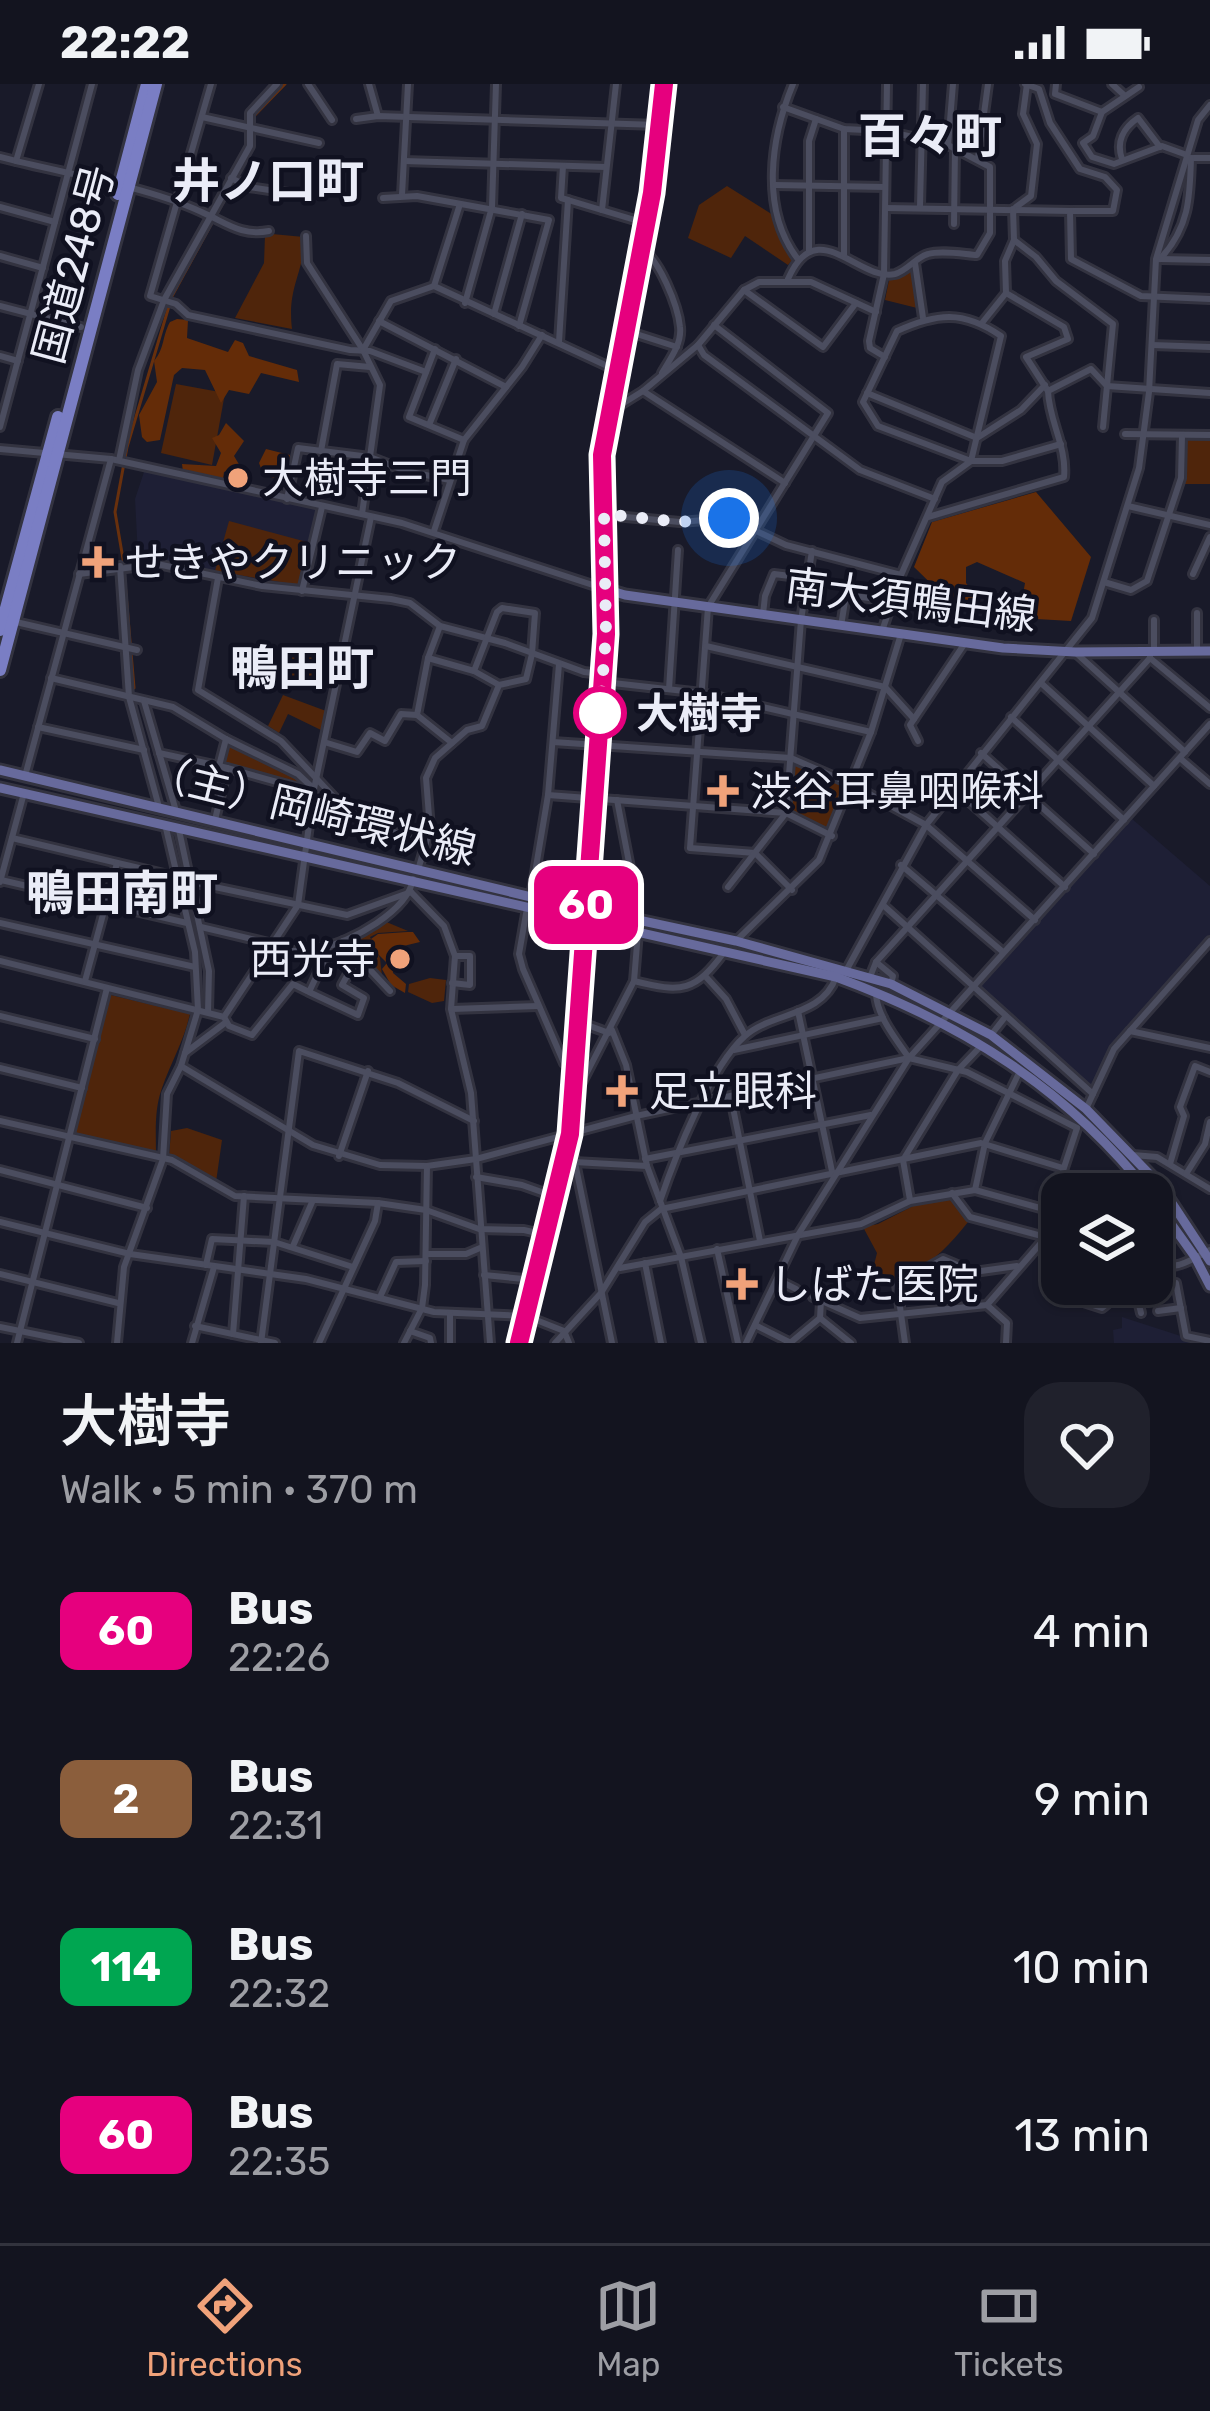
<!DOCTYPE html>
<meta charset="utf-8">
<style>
:root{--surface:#13141f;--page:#20212c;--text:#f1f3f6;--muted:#9d9ea4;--line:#32333d;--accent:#f0a27a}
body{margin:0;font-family:Rubik,"Noto Sans JP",sans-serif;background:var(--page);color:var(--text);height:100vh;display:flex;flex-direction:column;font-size:45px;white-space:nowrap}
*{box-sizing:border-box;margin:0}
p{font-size:39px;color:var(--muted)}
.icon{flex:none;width:66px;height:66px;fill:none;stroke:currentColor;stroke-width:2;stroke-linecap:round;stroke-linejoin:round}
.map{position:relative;height:1259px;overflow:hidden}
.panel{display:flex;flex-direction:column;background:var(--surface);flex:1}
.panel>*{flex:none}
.badge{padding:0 24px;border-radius:18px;font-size:42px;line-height:78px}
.buttons{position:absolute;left:1041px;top:1089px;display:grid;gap:24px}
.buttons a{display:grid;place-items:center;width:132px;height:132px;border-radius:24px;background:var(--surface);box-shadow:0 3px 9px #0004,0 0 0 3px var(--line);font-size:60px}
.you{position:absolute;width:60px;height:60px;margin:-30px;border:9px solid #fff;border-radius:50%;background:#1a73e8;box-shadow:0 0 0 18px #1a73e833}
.map>.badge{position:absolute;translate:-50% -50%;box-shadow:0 0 0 6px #fff}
.round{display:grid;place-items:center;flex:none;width:126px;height:126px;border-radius:36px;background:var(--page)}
.summary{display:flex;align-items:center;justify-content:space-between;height:204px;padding:0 60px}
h1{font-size:57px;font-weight:600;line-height:90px}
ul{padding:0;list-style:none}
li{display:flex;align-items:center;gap:36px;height:168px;padding:0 60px}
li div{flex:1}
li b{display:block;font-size:45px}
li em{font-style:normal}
li .badge{min-width:132px;font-weight:700;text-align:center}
.status{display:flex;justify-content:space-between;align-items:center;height:84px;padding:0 60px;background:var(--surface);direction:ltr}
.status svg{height:33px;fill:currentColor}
.dock{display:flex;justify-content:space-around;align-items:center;height:168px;border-top:3px solid var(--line);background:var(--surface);font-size:33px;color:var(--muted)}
.dock a{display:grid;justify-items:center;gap:6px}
.dock .selected{color:var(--accent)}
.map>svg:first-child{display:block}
.built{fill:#1e1f35}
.green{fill:#4f250b}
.forest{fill:#642c08}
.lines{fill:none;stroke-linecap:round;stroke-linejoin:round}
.stream{stroke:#68300d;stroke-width:3}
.minor-casing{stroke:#333340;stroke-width:12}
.major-casing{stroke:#333340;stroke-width:15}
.highway-casing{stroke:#333340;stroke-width:18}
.minor{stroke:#4b4d5f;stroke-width:6}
.major{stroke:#676a9c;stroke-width:9}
.highway{stroke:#7a7ec4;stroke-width:12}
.line-casing{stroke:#fff;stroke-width:27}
.line{stroke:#e6007e;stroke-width:18}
.walk{stroke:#eaecf7;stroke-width:12;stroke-dasharray:0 21.6}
.poi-dot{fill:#f0a27a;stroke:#101120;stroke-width:4.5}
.stop-dot{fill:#fff;stroke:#e6007e;stroke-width:6}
.labels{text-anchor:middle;stroke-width:9;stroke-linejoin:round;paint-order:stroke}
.street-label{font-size:42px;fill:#eaecf7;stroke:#101120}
.poi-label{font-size:42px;fill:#eaecf7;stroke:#101120;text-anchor:start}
.stop-label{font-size:42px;font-weight:bold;fill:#eaecf7;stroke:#101120;text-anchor:start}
.quarter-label{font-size:48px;font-weight:bold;fill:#eaecf7;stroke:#101120}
</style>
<div class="status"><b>22:22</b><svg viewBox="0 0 49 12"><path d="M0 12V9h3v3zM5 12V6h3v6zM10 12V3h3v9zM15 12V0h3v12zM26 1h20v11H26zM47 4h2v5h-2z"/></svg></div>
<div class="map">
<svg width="1210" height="1259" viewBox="0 0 1210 1259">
<rect width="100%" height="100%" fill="#191a29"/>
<g class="built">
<path d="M145,385l174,40 -20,79 -161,-32 -3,-57z"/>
<path d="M1131,734l79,68v49l-101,112 -16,41 -114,-101z"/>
<path d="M1122,1233l71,23 2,3h-81l-1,-13 9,-2z"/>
</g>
<g class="green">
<path d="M727,102l46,29 8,27 13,16 -6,7 -43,-29 -14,22 -43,-20 11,-33z"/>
<path d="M272,150l32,3c0,38 -17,49 -12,92l-57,-11 29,-55 1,-28z"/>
<path d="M914,184l3,40 -32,-8 4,-20z"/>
<path d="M176,300l49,9 -13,72 -51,-12z"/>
<path d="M1210,354v46h-26v-45z"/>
<path d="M229,437l78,21 -9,43 -83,-14z"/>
<path d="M291,560l36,6 -2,11 12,3 -3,6 -12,-2 -4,15 -32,-7z"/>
<path d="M283,611l43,16 -5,19 -33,-16 -9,19 -11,-7z"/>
<path d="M228,659l66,32 12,14 -84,-24z"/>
<path d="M794,678l55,23 -19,47 -42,-21z"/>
<path d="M384,837l24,10 -30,2 -8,4 10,21 2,18 -29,-27 -1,-10z"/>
<path d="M430,894l16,2 -2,21 -12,2 -24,-11 1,-8z"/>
<path d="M111,911l79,19c-6,27 -19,48 -28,74 -8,22 -6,45 -6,68l-82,-21z"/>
<path d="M187,1044l35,12 -6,42 -47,-26 2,-25z"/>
<path d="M951,1114l17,24c-30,38 -52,54 -100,67l9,-36 -14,-26 15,-3 35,-18z"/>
</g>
<g class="forest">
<path d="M177,235l11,1 -1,18 41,14 7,-12 8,3 6,13 48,14 2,12 -38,-9 -12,21 -20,-4 -8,13 -16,-33 -23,-2 -8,7 -14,65 -13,2 -5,-5 -3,-22 18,-33 -3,-21c11,-13 8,-25 16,-39z"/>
<path d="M226,339l18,18 -10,15 6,10 -16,6 -1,7 -40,-7 -1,-8 34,2 5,-13 -9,-15 7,-3z"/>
<path d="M266,365l24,6 -5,22c-14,3 -22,-1 -26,-14z"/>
<path d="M1036,408l55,65 -20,64 -52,-3 6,-35 -48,-21 -11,5v16l19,25h-29l-42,-41 18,-45z"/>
<path d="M407,848h6l7,10 -29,7 2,24 13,11 -1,9 -14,-8 -9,-16 5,-6 -12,-12 -4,-12 7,-5z"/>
</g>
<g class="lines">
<g class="stream">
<path d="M253,33l32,-33"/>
<path d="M134,604l-11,-129 -8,-47 12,-65 45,-151 82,-150v-13"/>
</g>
<g class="minor-casing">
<g id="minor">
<path d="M211,0l-61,212 26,8 12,11 162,35 20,1 56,21"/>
<path d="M308,0l24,36"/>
<path d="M369,0l9,32"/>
<path d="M793,0c-22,53 -33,125 4,174"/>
<path d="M1025,0l14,5 11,34 30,46 25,8 12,13 -4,21h-43"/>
<path d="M1056,0l-1,10 47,18"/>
<path d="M1112,0l13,12"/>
<path d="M1139,3l-37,25 -9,24 -10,7 9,14 22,7 48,-18 25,9"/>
<path d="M783,23l61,22 42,2 62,14 42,22v66l-13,22c-14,-1 -36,-5 -49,-1 -12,3 -21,17 -33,20 -37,8 -78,-62 -107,5"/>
<path d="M202,33l117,26"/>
<path d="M356,35l22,-3 281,9"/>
<path d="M948,61l5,-61"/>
<path d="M0,73c64,17 150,29 208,58 21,10 36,21 61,16"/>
<path d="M978,74l10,-74"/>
<path d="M1190,74h20"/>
<path d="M1122,75c-6,-17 1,-31 16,-41l22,29"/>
<path d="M16,77l23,-77"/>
<path d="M404,77l202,6"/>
<path d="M231,94l18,9 60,9"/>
<path d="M775,101l110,2"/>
<path d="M402,111l6,-111"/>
<path d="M383,114l34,-2 132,24 -30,106"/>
<path d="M568,116l77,23"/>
<path d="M920,122l3,-122"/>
<path d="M0,123l55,15"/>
<path d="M1016,123l15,-11 6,-52 -14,-30 4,-30"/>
<path d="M886,124l184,3 1,48 70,37 69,3"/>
<path d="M1013,125l1,31 -9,21 1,32 58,34 4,12 -42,18 22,34"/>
<path d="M602,126l14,-126"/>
<path d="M954,140l1,-76"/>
<path d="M306,152l1,27 56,87 17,35 -18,129"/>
<path d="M1014,156l22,17 20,24 57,43 -10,103"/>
<path d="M641,165c18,9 37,57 39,78 2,17 -10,32 -18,46"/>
<path d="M809,167v-110l7,-22"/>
<path d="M844,171v-126"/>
<path d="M0,172l43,12"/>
<path d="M1160,175c29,-31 30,-61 31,-101"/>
<path d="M1160,175l50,1"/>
<path d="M915,179l8,55"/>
<path d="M434,202l182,84"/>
<path d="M434,202l26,-82"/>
<path d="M744,206l79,57 33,-44"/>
<path d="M465,219l27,-96 4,-123"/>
<path d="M0,222l81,21"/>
<path d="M494,230l28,-100"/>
<path d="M379,237l127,66"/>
<path d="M982,239l24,-30"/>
<path d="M714,241l114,88 -120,194 -18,241 65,5 37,37"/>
<path d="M624,246l53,17"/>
<path d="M559,258l9,-142 -7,-2 2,-32"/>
<path d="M698,261l6,10 156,115 75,29"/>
<path d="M1152,261l58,2"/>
<path d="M435,265l-26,68 55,23"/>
<path d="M363,266l28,-49 43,-15"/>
<path d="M0,272l18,5"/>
<path d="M885,273l-15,-9 -1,-7 15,-67 3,-190"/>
<path d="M643,307l142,92"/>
<path d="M867,309l110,45 44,-28 24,-25"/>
<path d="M613,320h9l21,-13 55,-46 46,-55 15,-8h52l65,30"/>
<path d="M429,341l27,-66"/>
<path d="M0,343l92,-343"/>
<path d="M1125,350l85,1"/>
<path d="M0,365l111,10 291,64 203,66"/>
<path d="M321,367l16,-87 33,3"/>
<path d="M119,376l19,-90 26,-70 86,-154v-33l27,-29"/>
<path d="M287,415l11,-51 72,9 36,14 44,9"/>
<path d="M1128,422l82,19"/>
<path d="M604,431l76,7 49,-4 57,27 115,30"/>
<path d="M928,433l136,-40c3,-30 -15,-56 -16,-86l43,-22 16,17 103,7"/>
<path d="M434,447l30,-91 58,-73 20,-32"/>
<path d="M120,482l9,131 30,110"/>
<path d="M79,490l78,-10 105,22 129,13 19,4 30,23 65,17 79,29 18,2"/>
<path d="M1193,490l17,-37"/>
<path d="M218,494l-20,112 83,51 68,72 75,32"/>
<path d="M1104,498l27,8 16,-9 34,-103 1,-42"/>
<path d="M302,507l20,-84"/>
<path d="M763,530l2,-18 9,-22 32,4"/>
<path d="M1154,536v30"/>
<path d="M16,538l121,28"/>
<path d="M440,542l-12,32 -11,57 35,28"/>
<path d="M841,542l5,-31 46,6"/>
<path d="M882,547l19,-56 41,-93 29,-21 30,-125c-38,-26 -64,-23 -104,-5l-34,71 15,24 93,35h31l59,-17"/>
<path d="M706,562l179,41 29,32"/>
<path d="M1197,567v-38"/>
<path d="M1075,568l110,100"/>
<path d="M428,574l46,13 25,14"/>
<path d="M1150,574l60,50"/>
<path d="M51,594l122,29 53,32"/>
<path d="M604,598l98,11 169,39"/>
<path d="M1041,599l113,103"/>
<path d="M669,605l9,-139"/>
<path d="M144,617l32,110"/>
<path d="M1011,633l113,103"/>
<path d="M38,643l106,23"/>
<path d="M918,657l-8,-16 55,-82"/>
<path d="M324,658l33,10 13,-19 15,8 16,-27 16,1"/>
<path d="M553,658l238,16 60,26 75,41 109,95"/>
<path d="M159,669l60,13"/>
<path d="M981,669l113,101"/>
<path d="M1181,675l29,25"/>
<path d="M227,684l86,24"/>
<path d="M25,692l86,-317"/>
<path d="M954,704l111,99"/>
<path d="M548,711l238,18 46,23"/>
<path d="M617,716l14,73 2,46"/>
<path d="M215,736l12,-52 -8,-2 7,-27 72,35 16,15"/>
<path d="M179,746l30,141 -1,41"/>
<path d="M12,754l165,39"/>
<path d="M901,781l102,87"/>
<path d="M418,786l12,-41 -4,-51 9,-20 32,-28 15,-4 17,-41 27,-6 6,-25 3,-41 -33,-5 -5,4 -23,59"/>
<path d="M1,796l186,43"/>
<path d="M0,798l24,-89"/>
<path d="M191,798l156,33 64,-23"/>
<path d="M728,803l58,-74 15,-193 11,-69"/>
<path d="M411,808l33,34 11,30 -4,53 20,84 19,250"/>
<path d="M531,813l17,-102 11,-131"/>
<path d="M883,821l210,189"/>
<path d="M527,824l-8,46 4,15 41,94 10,5"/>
<path d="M0,839l195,44"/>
<path d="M201,843l72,17"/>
<path d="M343,857l47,50"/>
<path d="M736,857l83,-81 52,-128 30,-98"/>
<path d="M327,863l1,5 -19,40 49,23 6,-17 -22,-13 15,-27"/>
<path d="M271,866c17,1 34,2 50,-2 30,-6 87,-37 92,-69"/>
<path d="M0,877l224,56 74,-112 16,-116 57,-272"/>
<path d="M876,878l17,14 -2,8"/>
<path d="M847,885l79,-144 166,-207 47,-150 10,-76 7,-133 42,-139 12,-15"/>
<path d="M706,893l20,22 19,36"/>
<path d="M870,893l6,-15 274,-304v-4"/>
<path d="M85,897l32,-118"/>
<path d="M634,897c48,12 61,11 91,-30"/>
<path d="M452,899l18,2v-29h-15"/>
<path d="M876,910c1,22 20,45 33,64"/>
<path d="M452,925l86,-3"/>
<path d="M798,927l35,165"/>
<path d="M0,932l95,23"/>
<path d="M224,933l5,9 23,9 41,-51 14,7"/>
<path d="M579,938l30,11"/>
<path d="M612,946l14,35 21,101 34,91 20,86"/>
<path d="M1130,947l80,17"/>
<path d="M991,951l15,-19"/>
<path d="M734,966l149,-32"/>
<path d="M185,969l40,-30"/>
<path d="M181,982l132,79 67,20 47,1 49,-7 160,-43 273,-58 58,14 110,56"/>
<path d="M0,984l82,20"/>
<path d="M573,1006l6,-2 55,-107 4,-49"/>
<path d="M731,1014l29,143"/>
<path d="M1086,1025l28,-60 96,-108"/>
<path d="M0,1037l172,39 63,36 143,7 48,7 53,19 45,1 22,5"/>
<path d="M571,1059l41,200"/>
<path d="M1133,1071l24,2 53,32"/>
<path d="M339,1072l29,-85"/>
<path d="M645,1075l226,-44"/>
<path d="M574,1078l73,4"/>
<path d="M1170,1080l14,-48 -4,-9 15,-41 15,6"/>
<path d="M0,1086l147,38"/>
<path d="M1186,1090l19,-30 5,-22"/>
<path d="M476,1093l46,8 31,11"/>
<path d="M975,1106l10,-47 35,-72"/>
<path d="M952,1109l18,24 83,22 9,42"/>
<path d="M910,1116l-7,-40 55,-90 22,-23"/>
<path d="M660,1117c15,-44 50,-134 85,-165 27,-24 77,-19 91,-59"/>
<path d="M0,1138l130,32 176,25 128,33 92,4 38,15 5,12"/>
<path d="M293,1162l20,-46"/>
<path d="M717,1165l21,94"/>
<path d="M426,1170h40l14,-6"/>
<path d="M1152,1171c19,22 37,5 58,-5"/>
<path d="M645,1179l16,80"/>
<path d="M206,1181l6,-26 62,3 79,25"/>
<path d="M620,1184l241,-44 49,-23 65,-11 87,24"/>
<path d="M0,1190l118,29"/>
<path d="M484,1191l50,5"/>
<path d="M778,1196l18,9"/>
<path d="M1063,1200l2,12 37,12 5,-4 -3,-20"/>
<path d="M1135,1203l41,-4 10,53 24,5"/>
<path d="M1135,1204l6,25"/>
<path d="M380,1213l16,-35 30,-1"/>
<path d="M813,1213l47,21 127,-13 60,-69 3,-26 27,-82"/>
<path d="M987,1221l20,18 -1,20"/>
<path d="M1158,1227l23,-3"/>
<path d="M450,1230v29"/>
<path d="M820,1234l31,25"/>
<path d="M755,1241l34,17"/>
<path d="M195,1242l80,17"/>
<path d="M0,1243l79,16"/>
<path d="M410,1247l20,7 1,5"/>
<path d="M233,1250l11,-138"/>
<path d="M17,1259l90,-355"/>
<path d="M117,1259l7,-76 39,-108 4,-65 14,-28 17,-56 -3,-58 -30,-128"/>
<path d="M192,1259l22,-76"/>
<path d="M261,1259l38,-292 99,32 76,38"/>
<path d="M319,1259l56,-122 3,-18"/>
<path d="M404,1259l18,-35 3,-23 2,-119"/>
<path d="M555,1259l46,-50 44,-71 16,-13 320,-66 82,25"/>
<path d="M746,1259l52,-108 111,-177 301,-334"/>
<path d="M790,1259l30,-25 1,-17"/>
<path d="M905,1259l-8,-58 46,-26 31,13 43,-6"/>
</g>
</g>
<g class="major-casing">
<g id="major">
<path d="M605,505l20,6 378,53 72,4 135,-1"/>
<path d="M0,686l531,127 205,44 155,43 100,51 95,74 74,76 50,76"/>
<path d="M0,704l836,189c125,46 231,111 314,217"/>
<path d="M1152,1113l43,60 15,29"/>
<path d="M519,1259l51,-209 36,-500 -4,-179 50,-263 12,-108"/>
</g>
</g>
<g class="highway-casing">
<g id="highway">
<path d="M118,110l29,-110"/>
<path d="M0,546l58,-213"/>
<path d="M0,586l156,-586"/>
</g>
</g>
<use href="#minor" class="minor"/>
<use href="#major" class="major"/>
<use href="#highway" class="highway"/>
</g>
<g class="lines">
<g class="line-casing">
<path id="line" d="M519,1259l51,-209 36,-500 -4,-179 50,-262 12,-109"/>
</g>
<use href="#line" class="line"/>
<path class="walk" d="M600,629l6,-79 -2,-120 76,8 49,-4"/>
</g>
<g class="poi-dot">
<circle cx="238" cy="394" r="12"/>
<path d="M92 460h12v12h12v12h-12v12h-12v-12h-12v-12h12z"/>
<path d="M717 689h12v12h12v12h-12v12h-12v-12h-12v-12h12z"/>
<circle cx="400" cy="875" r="12"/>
<path d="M616 989h12v12h12v12h-12v12h-12v-12h-12v-12h12z"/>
<path d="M736 1182h12v12h12v12h-12v12h-12v-12h-12v-12h12z"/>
</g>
<circle class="stop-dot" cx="600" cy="629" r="24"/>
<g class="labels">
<g class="street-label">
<text transform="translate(73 180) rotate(-75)" y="15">国道248号</text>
<text transform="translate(911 516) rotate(7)" y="15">南大須鴨田線</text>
<text transform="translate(312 726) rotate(14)" y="15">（主）岡崎環状線</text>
</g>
<g class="poi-label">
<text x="262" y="409">大樹寺三門</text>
<text x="125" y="493">せきやクリニック</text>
<text x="750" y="722">渋谷耳鼻咽喉科</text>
<text x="376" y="890" text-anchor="end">西光寺</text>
<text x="649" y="1022">足立眼科</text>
<text x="769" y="1215">しばた医院</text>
</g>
<g class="stop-label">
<text x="636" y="644">大樹寺</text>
</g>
<g class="quarter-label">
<text x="930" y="69">百々町</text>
<text x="268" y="114">井ノ口町</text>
<text x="302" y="601">鴨田町</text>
<text x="122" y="826">鴨田南町</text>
</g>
</g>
</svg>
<div class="buttons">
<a><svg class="icon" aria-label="layers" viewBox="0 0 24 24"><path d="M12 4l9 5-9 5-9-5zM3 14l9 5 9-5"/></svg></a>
</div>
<div class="you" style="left:729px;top:434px"></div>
<b class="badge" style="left:586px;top:821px;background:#e6007e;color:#fff">60</b>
</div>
<section class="panel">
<div class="summary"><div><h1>大樹寺</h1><p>Walk · 5 min · 370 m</p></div><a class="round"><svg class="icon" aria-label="heart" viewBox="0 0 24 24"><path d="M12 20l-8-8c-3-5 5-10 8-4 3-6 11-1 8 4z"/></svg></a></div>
<ul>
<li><span class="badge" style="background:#e6007e;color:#fff">60</span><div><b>Bus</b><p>22:26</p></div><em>4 min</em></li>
<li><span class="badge" style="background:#8b5e3c;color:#fff">2</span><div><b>Bus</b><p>22:31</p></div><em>9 min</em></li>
<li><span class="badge" style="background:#00a651;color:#fff">114</span><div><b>Bus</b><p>22:32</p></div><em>10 min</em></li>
<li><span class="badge" style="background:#e6007e;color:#fff">60</span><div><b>Bus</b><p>22:35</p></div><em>13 min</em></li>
</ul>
</section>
<nav class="dock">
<a class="selected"><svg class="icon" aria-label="directions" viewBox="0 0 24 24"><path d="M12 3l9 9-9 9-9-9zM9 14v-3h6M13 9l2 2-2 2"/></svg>Directions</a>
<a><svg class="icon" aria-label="map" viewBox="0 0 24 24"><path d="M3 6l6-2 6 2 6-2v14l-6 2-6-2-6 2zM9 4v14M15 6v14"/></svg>Map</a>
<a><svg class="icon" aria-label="tickets" viewBox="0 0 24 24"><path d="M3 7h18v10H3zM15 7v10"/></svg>Tickets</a>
</nav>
